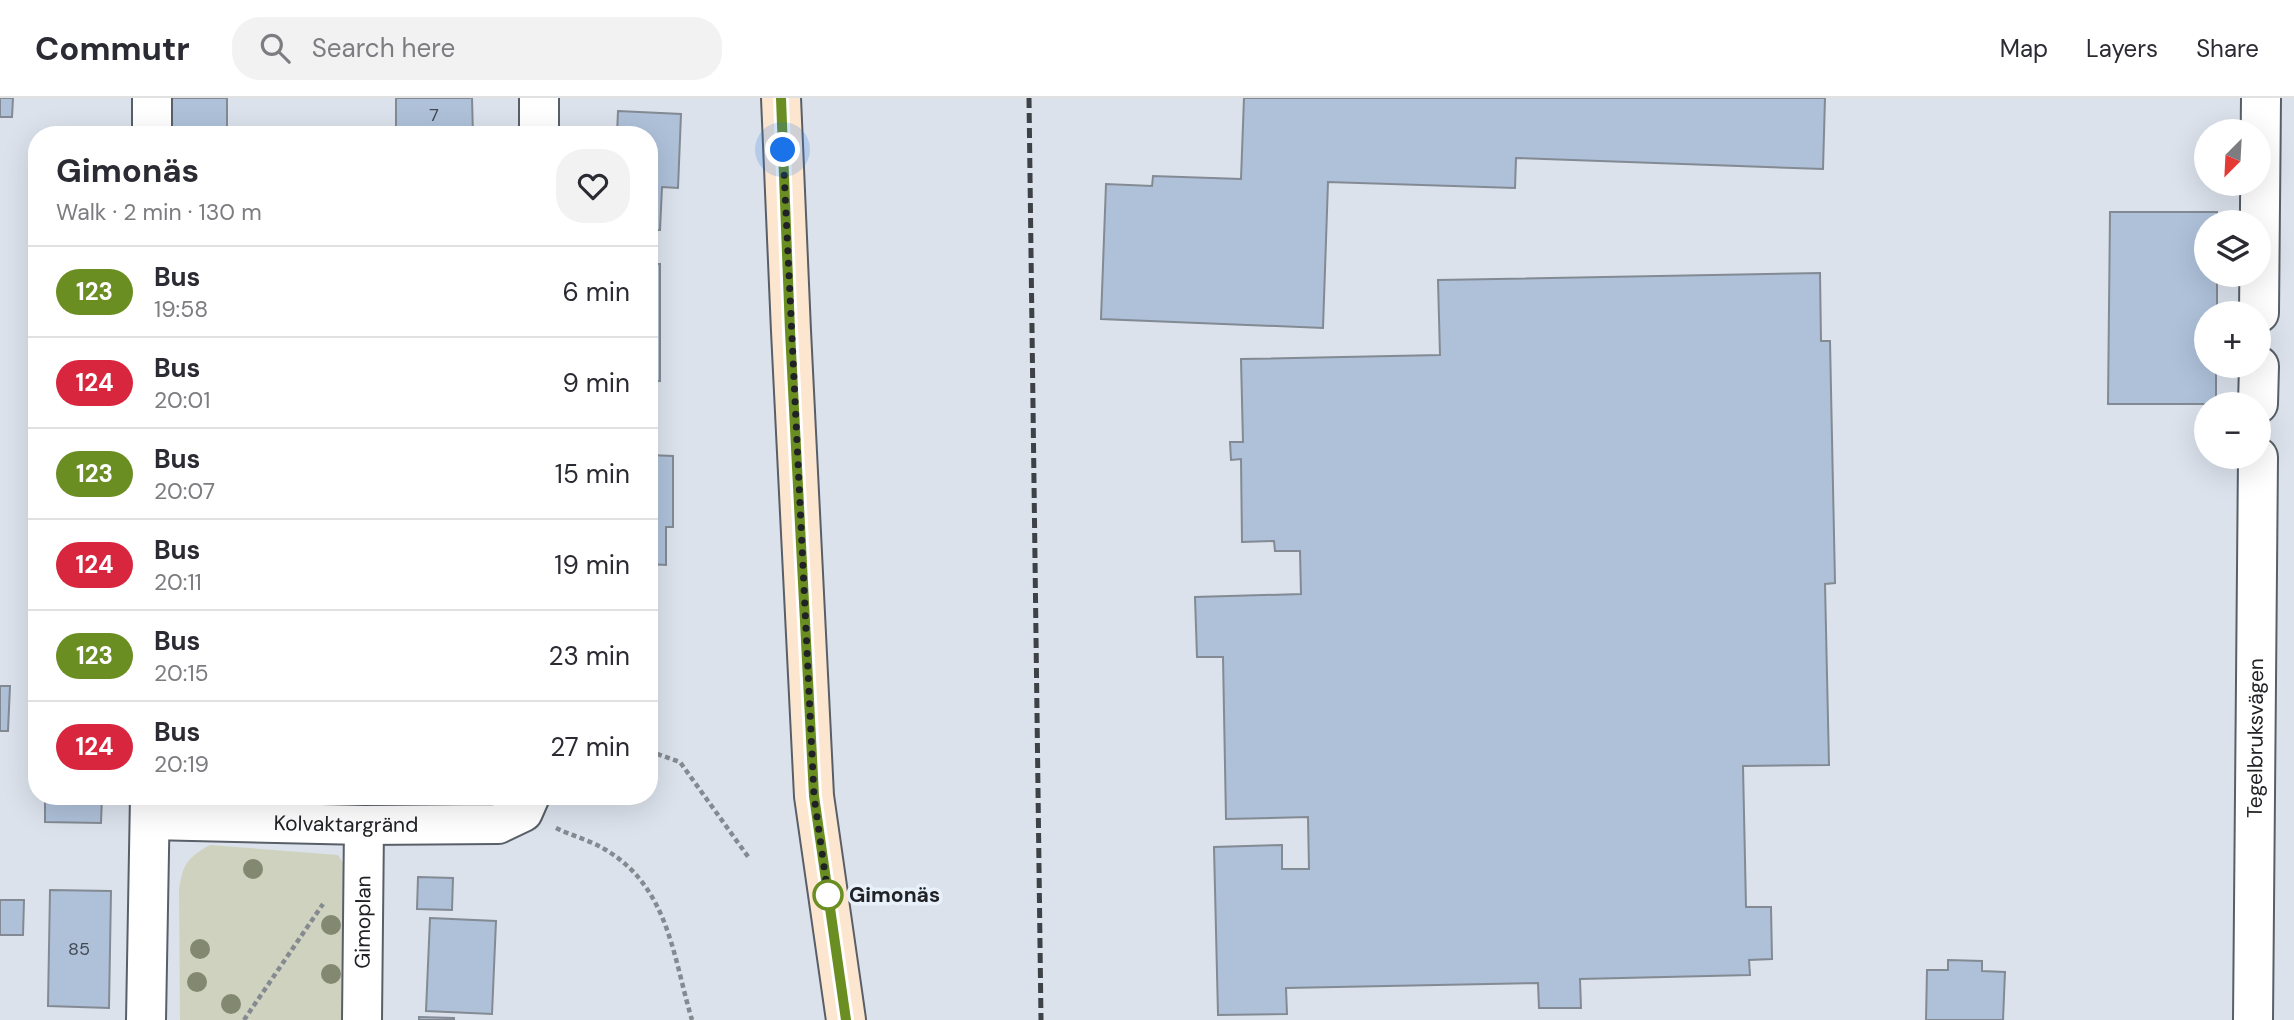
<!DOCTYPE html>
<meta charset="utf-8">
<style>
:root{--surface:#fff;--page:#f2f2f3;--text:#2b2b33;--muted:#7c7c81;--line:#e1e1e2}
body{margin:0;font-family:"DM Sans",sans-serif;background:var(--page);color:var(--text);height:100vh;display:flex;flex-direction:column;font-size:26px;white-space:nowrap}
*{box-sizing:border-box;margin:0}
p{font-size:23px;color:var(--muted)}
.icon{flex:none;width:38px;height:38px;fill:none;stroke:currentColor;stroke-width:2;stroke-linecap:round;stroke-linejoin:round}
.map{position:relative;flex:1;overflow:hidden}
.details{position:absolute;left:28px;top:28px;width:630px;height:679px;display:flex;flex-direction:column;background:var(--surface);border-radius:28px;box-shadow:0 7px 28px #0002}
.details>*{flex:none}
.badge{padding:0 14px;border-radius:23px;font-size:24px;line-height:46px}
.needle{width:46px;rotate:204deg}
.controls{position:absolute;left:2194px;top:21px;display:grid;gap:14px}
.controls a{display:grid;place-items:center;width:77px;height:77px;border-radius:50%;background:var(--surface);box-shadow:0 7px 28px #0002;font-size:35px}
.you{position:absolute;width:35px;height:35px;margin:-18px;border:5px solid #fff;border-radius:50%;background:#1a73e8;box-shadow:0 0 0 10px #1a73e833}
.map>.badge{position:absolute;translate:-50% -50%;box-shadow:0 0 0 4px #fff}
.round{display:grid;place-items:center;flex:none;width:74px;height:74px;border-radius:28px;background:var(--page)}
.summary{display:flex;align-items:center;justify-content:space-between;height:119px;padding:0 28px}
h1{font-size:33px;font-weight:700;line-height:52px}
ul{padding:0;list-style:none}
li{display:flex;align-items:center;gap:21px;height:91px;padding:0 28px;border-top:2px solid var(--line)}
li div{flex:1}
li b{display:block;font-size:26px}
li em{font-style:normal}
li .badge{min-width:77px;font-weight:700;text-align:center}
header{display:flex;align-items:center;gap:42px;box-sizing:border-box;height:98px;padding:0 35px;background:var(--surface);border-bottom:2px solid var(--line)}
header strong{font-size:33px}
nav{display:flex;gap:38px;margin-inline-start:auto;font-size:24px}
.search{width:490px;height:63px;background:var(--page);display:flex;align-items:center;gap:18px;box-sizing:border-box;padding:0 24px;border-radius:28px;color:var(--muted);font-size:26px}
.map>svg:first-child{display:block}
.green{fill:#cfd2bf}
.building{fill:#aec1d9;stroke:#838a93;stroke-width:2}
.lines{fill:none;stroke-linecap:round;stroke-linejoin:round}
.street-casing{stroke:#595f68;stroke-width:42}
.secondary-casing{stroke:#595f68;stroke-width:42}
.path{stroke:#858a91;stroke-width:4.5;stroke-dasharray:5 3.5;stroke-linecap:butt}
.street{stroke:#fff;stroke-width:38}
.secondary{stroke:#fde6d0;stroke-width:38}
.rail{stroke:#3e4146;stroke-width:5;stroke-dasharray:10 5;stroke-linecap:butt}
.tree{fill:#838871}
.line-casing{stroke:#fff;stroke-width:16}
.line{stroke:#6b8e23;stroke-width:10}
.walk{stroke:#202226;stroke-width:7;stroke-dasharray:0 12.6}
.stop-dot{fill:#fff;stroke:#6b8e23;stroke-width:3.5}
.labels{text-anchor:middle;stroke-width:7;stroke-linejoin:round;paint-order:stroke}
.number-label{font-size:18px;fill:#444a53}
.street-label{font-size:21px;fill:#202226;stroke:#e8f0f9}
.stop-label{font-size:21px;font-weight:bold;fill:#202226;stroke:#e8f0f9;text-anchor:start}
</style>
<header>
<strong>Commutr</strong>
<div class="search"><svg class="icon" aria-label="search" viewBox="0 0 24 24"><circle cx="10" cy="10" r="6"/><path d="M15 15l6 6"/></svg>Search here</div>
<nav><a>Map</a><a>Layers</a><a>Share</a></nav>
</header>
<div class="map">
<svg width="2294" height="922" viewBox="0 0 2294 922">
<rect width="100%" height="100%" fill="#dbe2ec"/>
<path class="green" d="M210,747l128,10 15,24 -3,141h-170l-1,-131c4,-25 8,-31 31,-44z"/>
<g class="building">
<path d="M0,0h13l-1,19h-12z"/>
<rect x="166" y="0" width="61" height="37"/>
<path d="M396,0h76l1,37h-77z"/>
<path d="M1244,0h581l-2,71 -307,-11 -1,30 -187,-6 -5,146 -222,-9 5,-135 46,2 1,-10 88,3z"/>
<path d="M618,13l63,3 -3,74 -16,-1 -2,43h-11v-95h-32z"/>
<path d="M59,32l40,1v4h-40z"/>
<path d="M2110,114h107v10h-10v53h10v38h-10v53h9v38h-108z"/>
<path d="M31,154h6v113h-7z"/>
<rect x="649" y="166" width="11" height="117"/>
<path d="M1820,175l1,68h9l5,242 -10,1 4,181 -86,1 3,141h25l1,52 -23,1 1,15 -170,4 1,29h-42l-1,-25 -252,5 1,26 -69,1 -4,-168 68,-2v24h27l-1,-52 -82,2 -3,-162h-26l-2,-60 106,-3 -1,-43h-25l-1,-10 -32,1 -1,-83 -10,1 -1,-18h13l-2,-83 199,-4 -2,-75z"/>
<path d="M30,316h7v116l-7,-1z"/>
<path d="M649,357l24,1v71h-7v38l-17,-1z"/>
<path d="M0,588h10l-2,45h-8z"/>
<path d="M45,698h57l-1,27 -56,-1z"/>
<path d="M418,779l35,1 -1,32 -35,-1z"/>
<path d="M50,792l61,1 -2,117 -61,-2z"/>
<path d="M0,802h24l-1,35h-23z"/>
<path d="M430,820l66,3 -4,93 -66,-3z"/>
<path d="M1948,862l34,1v10l23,1 -2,48h-77l1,-50h21z"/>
<path d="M419,919l35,1v2h-35z"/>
</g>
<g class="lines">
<g class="street-casing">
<g id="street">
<path d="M152,37v-37"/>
<path d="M539,37v-37"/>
<path d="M2259,215l2,-215"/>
<path d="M2258,306l1,-38"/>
<path id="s1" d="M150,722l214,5 134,-1 25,-12 7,-16"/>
<path d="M146,922l4,-224"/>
<path id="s2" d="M362,922l2,-195"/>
<path id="s3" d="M2253,922l5,-563"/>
</g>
</g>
<g class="secondary-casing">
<path id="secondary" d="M781,0l10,233 23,465 32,224"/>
</g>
<g class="path">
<path d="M649,653l31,11 69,96"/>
<path d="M556,730c16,8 34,12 50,22 63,38 67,107 86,170"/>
<path d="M244,922l79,-116"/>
</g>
<use href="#street" class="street"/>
<use href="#secondary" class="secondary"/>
<path class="rail" d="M1029,0l12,922"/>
</g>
<g class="tree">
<circle cx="253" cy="771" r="10"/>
<circle cx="331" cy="827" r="10"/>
<circle cx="200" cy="851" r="10"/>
<circle cx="331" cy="876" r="10"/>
<circle cx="197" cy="884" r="10"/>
<circle cx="231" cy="906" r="10"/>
</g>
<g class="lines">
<g class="line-casing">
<path id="line" d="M781,0l9,233 24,465 32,224"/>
</g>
<use href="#line" class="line"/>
<path class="walk" d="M783,52l31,646 14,99"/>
</g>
<circle class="stop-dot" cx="828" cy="797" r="14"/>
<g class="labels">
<g class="number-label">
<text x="434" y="23">7</text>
<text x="79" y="857">85</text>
</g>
<g class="street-label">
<text dy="7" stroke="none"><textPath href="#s3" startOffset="282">Tegelbruksvägen</textPath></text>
<text dy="7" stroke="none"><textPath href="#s1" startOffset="196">Kolvaktargränd</textPath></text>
<text dy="7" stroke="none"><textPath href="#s2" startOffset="98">Gimoplan</textPath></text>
</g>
<g class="stop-label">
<text x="849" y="804">Gimonäs</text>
</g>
</g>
</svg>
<div class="controls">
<a><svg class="needle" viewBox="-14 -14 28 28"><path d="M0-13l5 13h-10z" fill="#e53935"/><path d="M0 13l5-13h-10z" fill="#7c7c81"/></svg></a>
<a><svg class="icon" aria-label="layers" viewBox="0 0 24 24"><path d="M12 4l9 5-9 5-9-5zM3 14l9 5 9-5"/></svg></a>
<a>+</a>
<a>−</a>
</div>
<div class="you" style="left:783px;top:52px"></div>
<section class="details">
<div class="summary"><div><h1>Gimonäs</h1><p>Walk · 2 min · 130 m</p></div><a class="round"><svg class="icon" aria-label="heart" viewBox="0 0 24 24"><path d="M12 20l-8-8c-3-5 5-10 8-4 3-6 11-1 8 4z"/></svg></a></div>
<ul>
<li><span class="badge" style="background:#6b8e23;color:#fff">123</span><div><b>Bus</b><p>19:58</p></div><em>6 min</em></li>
<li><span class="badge" style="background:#d7263d;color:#fff">124</span><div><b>Bus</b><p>20:01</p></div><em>9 min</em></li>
<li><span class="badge" style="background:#6b8e23;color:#fff">123</span><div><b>Bus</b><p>20:07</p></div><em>15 min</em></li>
<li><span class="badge" style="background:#d7263d;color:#fff">124</span><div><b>Bus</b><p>20:11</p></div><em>19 min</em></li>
<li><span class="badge" style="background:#6b8e23;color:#fff">123</span><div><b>Bus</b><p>20:15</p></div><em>23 min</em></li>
<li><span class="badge" style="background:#d7263d;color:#fff">124</span><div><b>Bus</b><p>20:19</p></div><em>27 min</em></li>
</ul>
</section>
</div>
